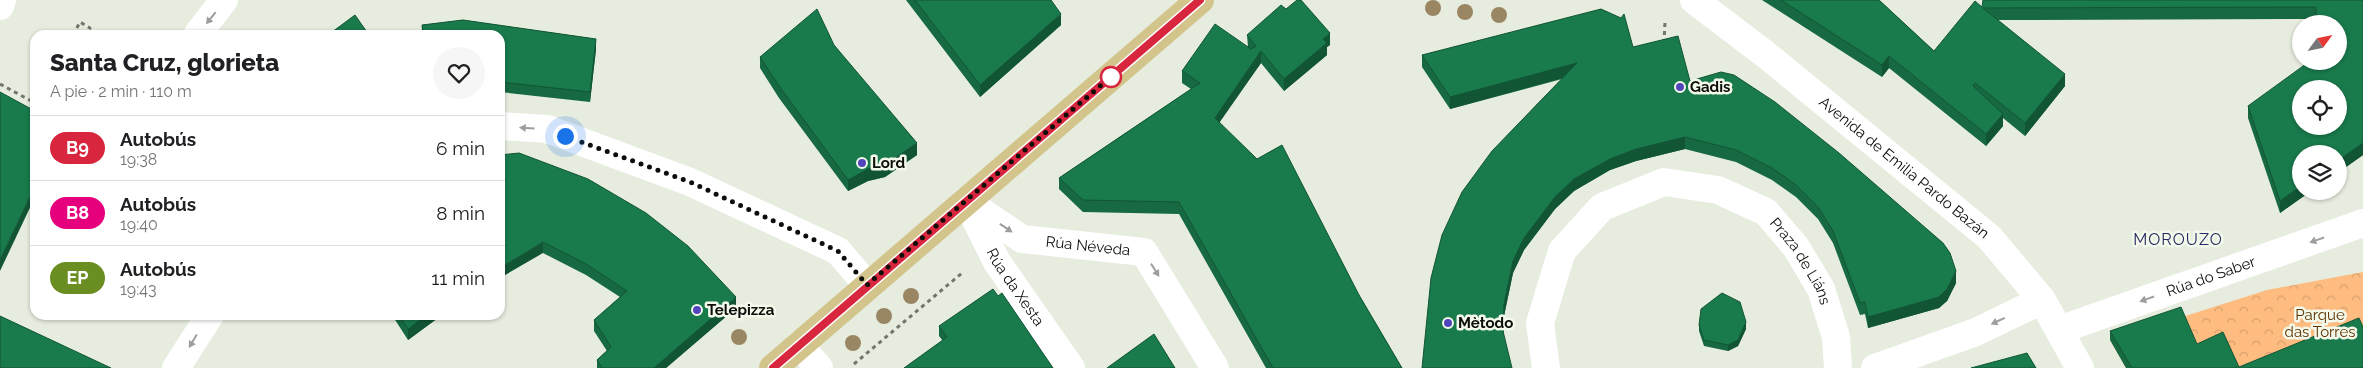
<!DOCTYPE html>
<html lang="es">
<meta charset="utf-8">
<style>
:root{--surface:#fff;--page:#f6f6f6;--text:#202124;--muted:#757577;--line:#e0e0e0}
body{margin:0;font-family:Raleway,sans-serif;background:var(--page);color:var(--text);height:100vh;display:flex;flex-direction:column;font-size:19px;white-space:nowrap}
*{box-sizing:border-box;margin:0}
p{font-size:16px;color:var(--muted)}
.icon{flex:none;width:28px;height:28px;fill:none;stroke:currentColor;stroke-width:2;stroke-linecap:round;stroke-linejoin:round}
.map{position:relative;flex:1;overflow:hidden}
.details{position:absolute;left:30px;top:30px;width:475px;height:290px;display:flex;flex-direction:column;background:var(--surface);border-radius:15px;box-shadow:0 1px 4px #0004}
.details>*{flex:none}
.badge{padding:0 10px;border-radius:16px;font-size:18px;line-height:32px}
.needle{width:32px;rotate:57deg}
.fabs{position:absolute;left:2292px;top:15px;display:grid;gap:10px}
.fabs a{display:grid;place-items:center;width:55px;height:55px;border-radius:50%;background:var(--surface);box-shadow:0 1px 4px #0004;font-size:25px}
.you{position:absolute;width:25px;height:25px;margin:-12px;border:4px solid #fff;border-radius:50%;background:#1a73e8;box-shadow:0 0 0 8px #1a73e833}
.map>.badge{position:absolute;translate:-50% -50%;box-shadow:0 0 0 2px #fff}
.round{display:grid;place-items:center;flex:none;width:52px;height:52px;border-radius:26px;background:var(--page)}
.head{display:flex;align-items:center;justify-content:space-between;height:85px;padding:0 20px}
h1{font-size:24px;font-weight:800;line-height:38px}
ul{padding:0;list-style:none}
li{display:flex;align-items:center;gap:15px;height:65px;padding:0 20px;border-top:1px solid var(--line)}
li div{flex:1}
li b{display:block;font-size:19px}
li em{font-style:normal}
li .badge{min-width:55px;font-weight:700;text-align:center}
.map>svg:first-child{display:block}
.park{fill:url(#park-crowns)}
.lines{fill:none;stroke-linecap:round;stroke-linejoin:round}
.path{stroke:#73766d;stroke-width:3;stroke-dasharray:4 4;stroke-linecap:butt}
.minor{stroke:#fff;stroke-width:28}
.major{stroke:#d3c48b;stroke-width:28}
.tree{fill:#9b8664}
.wall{fill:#166941}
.shaded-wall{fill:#125535}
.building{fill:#197a4c;stroke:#125535;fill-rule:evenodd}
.oneway{fill:#9e9f9d}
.line-casing{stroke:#fff;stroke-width:11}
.line{stroke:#d7263d;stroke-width:8}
.walk{stroke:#0c0e09;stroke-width:5;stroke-dasharray:0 9}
.stop-dot{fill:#fff;stroke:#d7263d;stroke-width:2.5}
.poi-dot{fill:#5145bc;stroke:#f3f9eb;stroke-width:2}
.labels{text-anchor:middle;stroke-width:5;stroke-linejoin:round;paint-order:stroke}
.poi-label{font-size:15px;font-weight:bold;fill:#0c0e09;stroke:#f3f9eb;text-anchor:start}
.street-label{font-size:15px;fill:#0c0e09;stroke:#f3f9eb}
.park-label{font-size:15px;fill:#5e3300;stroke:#f3f9eb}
.neighbourhood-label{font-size:16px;letter-spacing:1px;fill:#2a2761;stroke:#f3f9eb}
</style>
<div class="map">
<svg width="2363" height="368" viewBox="0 0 2363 368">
<defs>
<pattern id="park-crowns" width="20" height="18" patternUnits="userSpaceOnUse" patternTransform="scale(1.25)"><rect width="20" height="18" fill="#febc80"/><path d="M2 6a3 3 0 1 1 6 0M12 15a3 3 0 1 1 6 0" fill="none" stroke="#d8a06d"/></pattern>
</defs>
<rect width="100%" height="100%" fill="#e6ecde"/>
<path class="park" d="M2363,272v96h-237l-16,-28 157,-50z"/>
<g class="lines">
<g class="path">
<path d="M73,35l7,-13 10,6 -4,7"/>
<path d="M99,35h3"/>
<path d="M1664,43l1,-21"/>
<path d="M0,84l35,19"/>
<path d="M854,364l108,-91"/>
</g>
<g class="minor">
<path id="s1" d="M1694,0l71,54 224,183 53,63 38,68"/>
<path d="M0,6l2,-6"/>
<path d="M197,35l27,-35"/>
<path d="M500,126l47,3 143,53 148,69 29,34"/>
<path id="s2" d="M966,201l56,38 122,13 71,116"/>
<path id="s3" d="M967,202l30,60 74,106"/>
<path id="s4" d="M2059,330l304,-107"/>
<path d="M799,345l20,23"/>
<path d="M176,368l34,-53"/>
<path id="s5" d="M1546,368l-6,-45 22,-72 40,-44 62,-25 54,8 48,22 30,35 25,42 15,48 2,31"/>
<path d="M1875,368l101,-36 66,-32"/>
</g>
<path class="major" d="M773,368l427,-368"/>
</g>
<g class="tree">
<circle cx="1433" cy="8" r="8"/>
<circle cx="1465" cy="12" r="8"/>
<circle cx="1499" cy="15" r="8"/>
<circle cx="911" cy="296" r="8"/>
<circle cx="884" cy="316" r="8"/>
<circle cx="739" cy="337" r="8"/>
<circle cx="853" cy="343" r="8"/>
</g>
<g class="wall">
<path d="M906,0h145l10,25 -81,72z"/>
<path d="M1762,0h117l55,51 48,-44 381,-7v155l-24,17v-18l-38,37h10l-31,22 -32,-95v-12l91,-45 -23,-42 -318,1 67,66 -40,50 -22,-18v8l-17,20 -97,-78 -7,9z"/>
<path d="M463,20l133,19v10l-6,53 -90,-10v-57h-78v-10z"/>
<path d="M1247,35l83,10 -3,2v8l-43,36 -23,-28 -42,59 140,173 43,73h-136l-87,-154 -96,-2 -24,-23v-11l132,-89 -9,-6v-12l66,-24z"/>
<path d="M834,45l83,110 -32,22 -17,4 -20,10 -69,-93 -19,-30v-11z"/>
<path d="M1633,47l57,34 266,202 -9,18 -8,7 -71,20 -3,-14 -5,1 -27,-72 -15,-24 -22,-22 -24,-17 -36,-18 -51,-13 -49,12 -26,9 -36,21 -19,18 -31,41 -11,23 -9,43v16l-82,36 140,-289 -112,30 -28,-42v-12z"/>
<path d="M500,155l236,153 -70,60h-69v-8l10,-9 -13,-20v-11l26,-23 -34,-22 -43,-22z"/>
<path d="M392,315h50l-34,25z"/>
<path d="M1699,325l47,4 -8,17 -10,5 -24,-5 -5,-15z"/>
<path d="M939,326l114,42 -110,-27 -4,-5z"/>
<path d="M2110,331l129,36 124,1h-237l-16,-28z"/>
</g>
<g class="shaded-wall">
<path d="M1061,14v11l-81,72v-12z"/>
<path d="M1330,33v12l-3,2v8l-43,36v-12l39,-40z"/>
<path d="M596,39v10l-6,53v-10z"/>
<path d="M1261,51v12l-46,66v-11z"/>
<path d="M1889,56v12l-7,9v-12z"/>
<path d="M1577,63v11l-127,35v-12z"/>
<path d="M2065,74v12l-40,50v-13z"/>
<path d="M2003,114v12l-17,20v-12z"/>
<path d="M1685,137v12l-49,12 -26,9 -36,21 -19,18 -31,41 -11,23 -9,43v-12l9,-43 11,-23 31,-41 19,-18 36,-20 26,-10z"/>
<path d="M917,143v12l-32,22 -17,4 -20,10v-11z"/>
<path d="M2363,143v12l-24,17v-12z"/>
<path d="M35,186v11l-35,74v-11z"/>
<path d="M2301,186v5h10l-31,22v-12z"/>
<path d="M543,242v11l-43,25v-10z"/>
<path d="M1956,271v12l-9,18 -8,7 -71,20v-11z"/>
<path d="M736,297v11l-70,60h-12z"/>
<path d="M427,315h15l-34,25v-11z"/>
<path d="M1746,322v7l-8,17 -10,5v-6z"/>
</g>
<g class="building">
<path d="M915,0h136l10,14 -81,71z"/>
<path d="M1297,0h4l29,33 -7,6 4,4 -43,36 -23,-28 -46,67 42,41 25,-14 77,150 43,73h-129l-94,-166 -96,-2 -24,-22 141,-95 -18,-12 33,-47 36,25 5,-3 -9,-11 34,-30 5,4z"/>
<path d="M1781,0h98l55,51 41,-50 7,6 1,-7h380v143l-24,17v-6h-38v32l-21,15 -32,-95 62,-45h29v-37h-23v-17l-333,1 82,66 -40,49 -50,-40 -2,3 30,28 -17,20 -97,-78 -7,9zM2301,89h38v37h-38z"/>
<path d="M817,9l17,36 83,98 -32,22 -17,4 -20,11 -69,-94 -19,-29z"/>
<path d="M1601,9l20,9 3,-4 9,33 45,-11 12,45 31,-9 13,3 41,27 64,51 104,90 7,10 6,18 -9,18 -8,8 -71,20 -3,-15 -5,1 -27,-72 -15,-24 -22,-22 -24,-17 -36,-18 -51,-13 -49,12 -26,10 -36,20 -19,18 -31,41 -11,23 -9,43 -1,27 9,37h-90l9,-90 11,-43 20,-43 30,-41 85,-88 -127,34 -28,-42z"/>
<path d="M355,15l14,20h-41z"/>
<path d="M463,20l133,19 -6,53 -90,-10v-47h-77l-1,-10z"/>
<path d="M0,92l35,19v75l-35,74z"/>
<path d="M519,153l69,26 58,34 42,33 48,51 -82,71h-52l-5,-8 14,-13 -17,-27 33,-29 -41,-27 -43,-22 -43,26v-113z"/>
<path d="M993,289l5,7 4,-3 51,75h-149l43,-31 -8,-11z"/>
<path d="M1722,293l18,9 6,20 -8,18 -10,5 -24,-5 -5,-15 2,-16z"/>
<path d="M2181,307l16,37 26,-12 16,35 120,-49 4,9v41h-231l-22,-37z"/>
<path d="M399,315h28l-19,14z"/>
<path d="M0,316l111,52h-111z"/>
<path d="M1154,334l21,34h-68z"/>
<path d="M2027,353l9,15h-65z"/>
</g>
<defs><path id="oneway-solid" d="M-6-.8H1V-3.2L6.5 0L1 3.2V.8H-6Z" transform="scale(1.25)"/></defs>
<g class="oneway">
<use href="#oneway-solid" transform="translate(211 18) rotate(129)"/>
<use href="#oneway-solid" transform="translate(527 128) rotate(-176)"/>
<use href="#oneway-solid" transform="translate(1006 228) rotate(34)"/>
<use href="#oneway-solid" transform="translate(2317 240) rotate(161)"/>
<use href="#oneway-solid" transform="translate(1155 270) rotate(58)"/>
<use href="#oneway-solid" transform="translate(2147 299) rotate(161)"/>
<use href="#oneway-solid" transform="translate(1998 321) rotate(155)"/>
<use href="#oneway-solid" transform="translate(193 341) rotate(121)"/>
</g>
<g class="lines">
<g class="line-casing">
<path id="line" d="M773,368l427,-368"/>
</g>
<use href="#line" class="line"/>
<path class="walk" d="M565,136l125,46 148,69 29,34 246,-210 -2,2"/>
</g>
<circle class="stop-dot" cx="1111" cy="77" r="10"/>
<g class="poi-dot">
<circle cx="1680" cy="87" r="5"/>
<circle cx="862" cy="163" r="5"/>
<circle cx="697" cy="310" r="5"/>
<circle cx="1448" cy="323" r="5"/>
</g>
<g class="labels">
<g class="poi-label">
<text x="1690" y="92">Gadis</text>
<text x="872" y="168">Lord</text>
<text x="707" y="315">Telepizza</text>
<text x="1458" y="328">Mètodo</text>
</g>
<g class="street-label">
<text dy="5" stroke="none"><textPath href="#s1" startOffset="269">Avenida de Emilia Pardo Bazán</textPath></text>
<text dy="5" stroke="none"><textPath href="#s2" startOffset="134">Rúa Néveda</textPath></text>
<text dy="5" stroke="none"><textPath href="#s5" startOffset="415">Praza de Liáns</textPath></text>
<text dy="5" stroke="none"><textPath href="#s4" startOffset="161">Rúa do Saber</textPath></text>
<text dy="5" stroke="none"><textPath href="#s3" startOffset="98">Rúa da Xesta</textPath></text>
</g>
<g class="park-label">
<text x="2320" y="320">Parque<tspan x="2320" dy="17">das Torres</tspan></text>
</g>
<g class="neighbourhood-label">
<text x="2178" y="245">MOROUZO</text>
</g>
</g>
</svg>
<div class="fabs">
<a><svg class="needle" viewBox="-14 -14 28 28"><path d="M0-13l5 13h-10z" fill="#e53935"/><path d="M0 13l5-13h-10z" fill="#757577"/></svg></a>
<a><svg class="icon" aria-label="locate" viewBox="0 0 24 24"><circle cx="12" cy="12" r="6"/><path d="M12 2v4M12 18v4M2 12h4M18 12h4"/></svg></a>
<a><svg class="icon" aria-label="layers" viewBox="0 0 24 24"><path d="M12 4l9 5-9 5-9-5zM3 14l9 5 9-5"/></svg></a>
</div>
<div class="you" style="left:565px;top:136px"></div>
<section class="details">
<div class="head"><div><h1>Santa Cruz, glorieta</h1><p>A pie · 2 min · 110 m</p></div><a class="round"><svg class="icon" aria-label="heart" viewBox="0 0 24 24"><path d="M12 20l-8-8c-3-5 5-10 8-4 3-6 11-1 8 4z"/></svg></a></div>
<ul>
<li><span class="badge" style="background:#d7263d;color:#fff">B9</span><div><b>Autobús</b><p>19:38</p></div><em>6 min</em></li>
<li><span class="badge" style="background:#e6007e;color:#fff">B8</span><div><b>Autobús</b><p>19:40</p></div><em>8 min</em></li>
<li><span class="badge" style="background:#6b8e23;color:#fff">EP</span><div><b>Autobús</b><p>19:43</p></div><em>11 min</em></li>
</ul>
</section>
</div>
